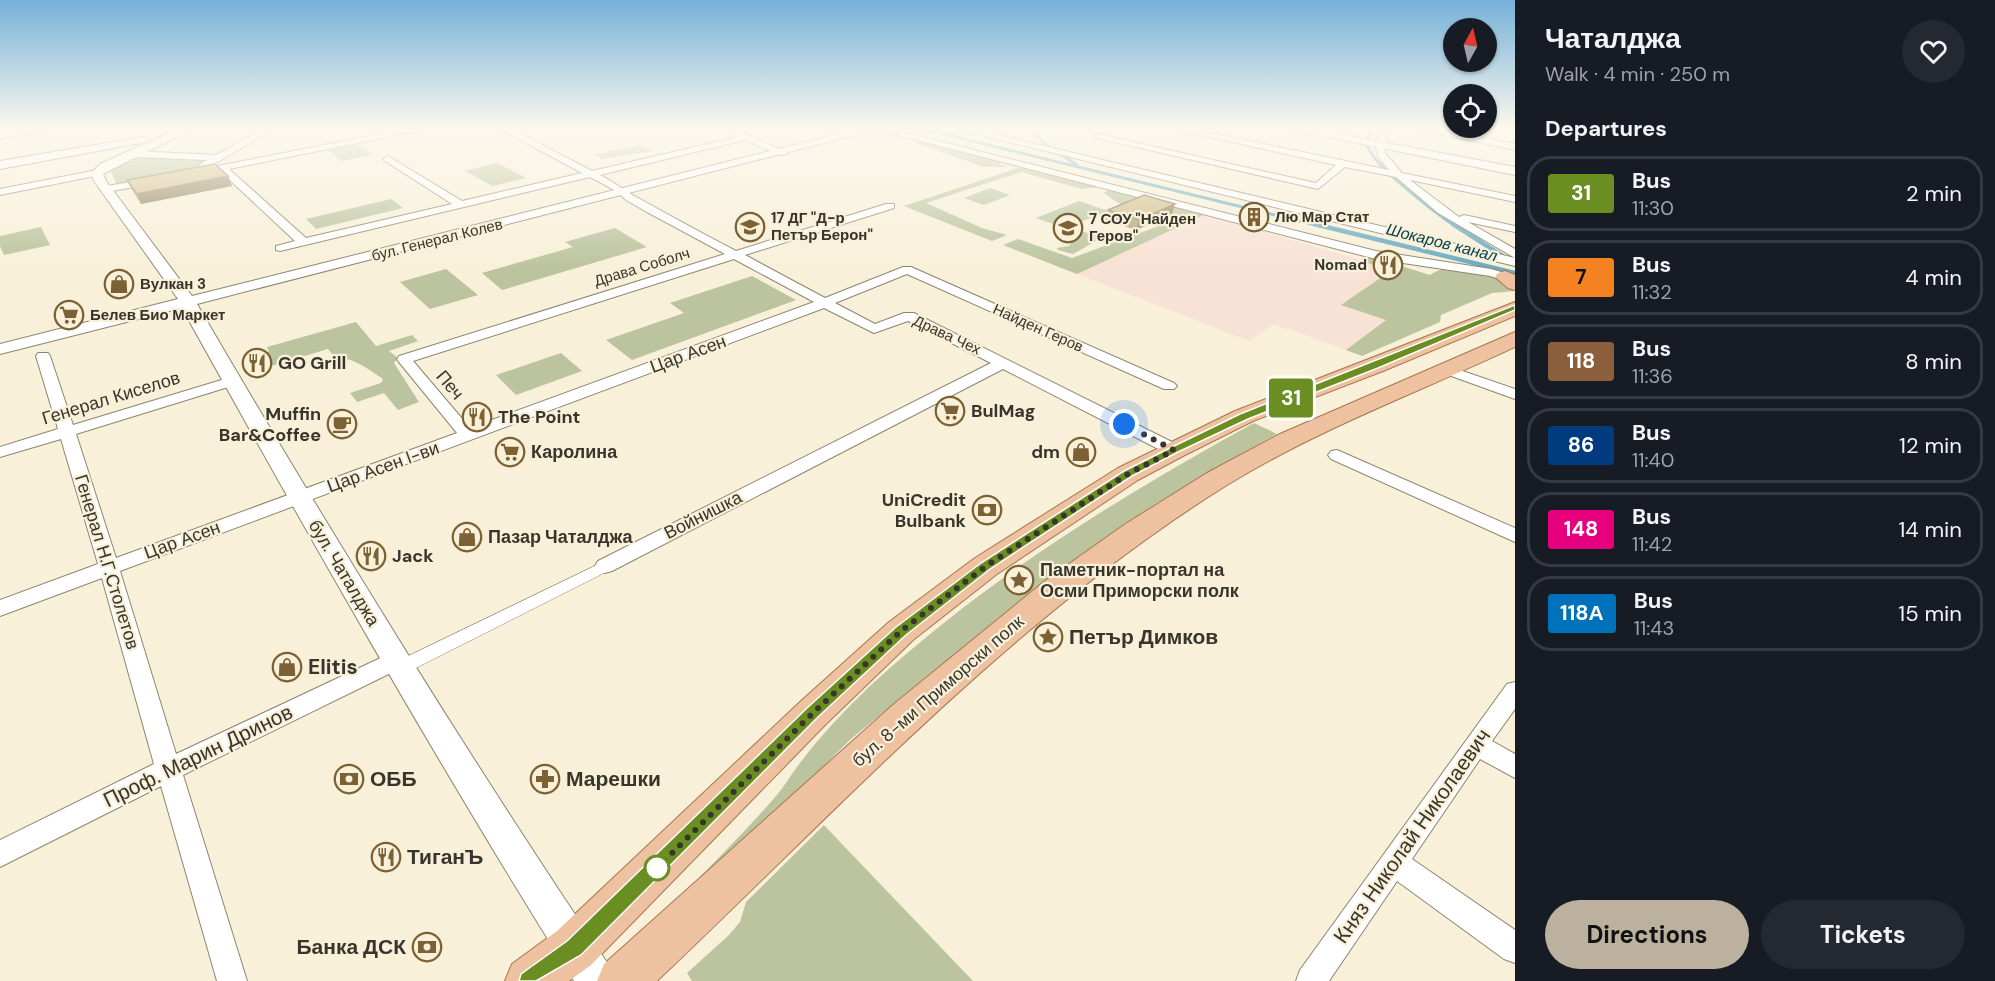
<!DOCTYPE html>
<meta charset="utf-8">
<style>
:root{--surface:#171b24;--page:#242831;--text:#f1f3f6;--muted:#9ea1a6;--line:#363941;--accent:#bcb19e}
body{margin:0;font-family:"DM Sans",sans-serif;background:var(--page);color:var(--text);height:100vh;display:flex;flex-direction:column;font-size:22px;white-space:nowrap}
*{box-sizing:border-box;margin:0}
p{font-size:20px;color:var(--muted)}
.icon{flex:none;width:33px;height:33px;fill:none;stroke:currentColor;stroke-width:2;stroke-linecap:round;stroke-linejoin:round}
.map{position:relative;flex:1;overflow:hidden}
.side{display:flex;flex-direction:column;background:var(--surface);width:480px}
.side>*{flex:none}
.badge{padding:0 12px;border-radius:4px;font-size:21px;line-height:39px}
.needle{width:39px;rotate:8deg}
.fabs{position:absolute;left:1443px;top:18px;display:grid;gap:12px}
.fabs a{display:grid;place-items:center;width:54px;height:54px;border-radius:50%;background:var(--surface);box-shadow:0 2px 4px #0004;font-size:30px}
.you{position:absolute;width:30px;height:30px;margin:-15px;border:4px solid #fff;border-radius:50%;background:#1a73e8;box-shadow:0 0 0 9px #1a73e833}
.map>.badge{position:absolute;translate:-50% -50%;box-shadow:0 0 0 3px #fff}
h2{padding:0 30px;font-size:22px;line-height:54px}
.round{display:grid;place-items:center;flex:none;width:63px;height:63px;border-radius:32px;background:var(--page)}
.summary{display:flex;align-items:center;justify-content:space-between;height:102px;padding:0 30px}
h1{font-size:28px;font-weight:700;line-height:45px}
.primary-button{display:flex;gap:12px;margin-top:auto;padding:12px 30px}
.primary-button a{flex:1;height:69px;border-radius:36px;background:var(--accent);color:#111;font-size:24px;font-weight:700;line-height:69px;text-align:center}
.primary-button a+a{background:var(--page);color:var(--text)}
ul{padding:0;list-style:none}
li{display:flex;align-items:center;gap:18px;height:75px;margin:0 12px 9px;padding:0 18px;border:3px solid var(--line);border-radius:24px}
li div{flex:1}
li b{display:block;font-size:22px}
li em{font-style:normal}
li .badge{min-width:66px;font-weight:700;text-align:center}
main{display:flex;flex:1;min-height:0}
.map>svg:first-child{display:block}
.industrial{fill:#f8e1d5}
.green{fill:#bbc49f}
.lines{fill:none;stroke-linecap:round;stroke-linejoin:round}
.stream-far1{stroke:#6cacc1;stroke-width:3}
.stream{stroke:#6cacc1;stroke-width:4.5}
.pedestrian-casing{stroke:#8c8570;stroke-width:1}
.minor-casing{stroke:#8c8570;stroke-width:2}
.tertiary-casing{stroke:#8c8570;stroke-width:2}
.primary-casing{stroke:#a6774f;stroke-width:2}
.pedestrian{fill:#fff;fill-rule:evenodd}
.minor{fill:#fff;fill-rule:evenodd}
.tertiary{fill:#fff;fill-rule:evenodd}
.primary{fill:#eec2a1;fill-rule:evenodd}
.wall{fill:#b4a376}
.shaded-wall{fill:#928460}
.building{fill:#d1bd89;stroke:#928460;stroke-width:1.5}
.line{fill:#6b8e23;stroke:#fff;stroke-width:1.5}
.walk{stroke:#38352c;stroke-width:6;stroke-dasharray:0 10.8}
.stop-dot{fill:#fff;stroke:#6b8e23;stroke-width:3}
.labels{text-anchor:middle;stroke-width:4.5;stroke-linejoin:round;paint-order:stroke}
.far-poi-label{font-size:15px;font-weight:bold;fill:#38352c;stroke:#f8f0d9;text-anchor:start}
.far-street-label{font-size:15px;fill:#38352c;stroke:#f8f0d9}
.far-water-label{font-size:16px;font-style:italic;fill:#064150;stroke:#f8f0d9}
.street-label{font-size:18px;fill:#38352c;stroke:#f8f0d9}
.poi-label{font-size:18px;font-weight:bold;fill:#38352c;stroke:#f8f0d9;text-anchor:start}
.near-poi-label{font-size:21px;font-weight:bold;fill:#38352c;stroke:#f8f0d9;text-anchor:start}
.near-street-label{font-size:21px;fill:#38352c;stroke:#f8f0d9}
</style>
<main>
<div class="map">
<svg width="1515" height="981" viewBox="0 0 1515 981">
<rect width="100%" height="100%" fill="#f8f0d9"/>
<path class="industrial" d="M1206,214l187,56 -51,34 45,16 -41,30 -72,-26 -25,17 -172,-67z"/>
<g class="green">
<path d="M919,139l81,20 2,3 -3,2 9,3h-24l-72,-25z"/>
<path d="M356,143l16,12 -30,6 -16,-12z"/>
<path d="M639,145l14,6 -50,8 -9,-4z"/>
<path d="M138,157l69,3 -23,12 -67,13 -7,-15z"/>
<path d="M497,163l29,15 -33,8 -28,-15z"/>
<path d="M1021,167l80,20 -19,2 -61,-17 -95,31 56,25 25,7 -15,6 -88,-35z"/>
<path d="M990,188l20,7 -26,10 -20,-7z"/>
<path d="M1109,189l97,25 -129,60 -74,-29 15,-6 54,19 95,-35 -6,-4 10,-6c-28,-2 -45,-2 -67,-20z"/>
<path d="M391,199l12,9 -87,21 -10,-10z"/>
<path d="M1079,201l29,10 -43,17 -29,-10z"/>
<path d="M41,227l9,18 -46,10 -4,-9v-10z"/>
<path d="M615,228l32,19 -145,43 -20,-17 91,-26 -8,-5z"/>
<path d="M1084,232l19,5 -30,17 -15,-4 -1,-2 12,-2 3,-4 -2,-2 7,-7z"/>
<path d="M1369,256l61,19c22,-16 60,0 85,5v11l-23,2 -51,22 -1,7 -78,34 -16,-6 40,-30 -45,-15 51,-35 -31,-9z"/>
<path d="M446,269l32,26 -48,14 -30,-27z"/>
<path d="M752,276l44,24 -164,60 -26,-20 78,-27 -14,-10z"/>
<path d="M356,322l20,24 36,-11 6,6 -29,10 9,7 -4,5 25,39 -21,8 -14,-17 -27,9 -7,-9 31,-10 2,-4c-12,-8 -33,-24 -47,-20l-8,-10 -57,17 -8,-10 6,-5 -2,-4z"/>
<path d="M561,353l21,18 -66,24 -20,-20z"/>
<path d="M1254,423l23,11 -120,69 -230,173 -76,63 -166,164 -5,-5c32,-34 66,-67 96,-102 8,-9 14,-20 21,-29 21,-29 47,-56 73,-81 115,-106 247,-188 384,-263z"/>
<path d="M824,825l17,18 132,138h-281l-5,-8 41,-37 12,-14 6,-20z"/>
</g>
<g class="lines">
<g class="stream-far1">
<path d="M923,129l397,97"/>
<path d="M1031,129l15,16 31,20"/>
<path d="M1372,129c-3,6 -6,11 -4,18 6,19 69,67 87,79"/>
</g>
<g class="stream">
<path d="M1314,224l201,49"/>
<path d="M1453,224l62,40"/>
</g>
<g class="pedestrian-casing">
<path id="pedestrian" d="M605,561l5,1 2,4 -2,4 -202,102 -6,2 -6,-2 -2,-5 2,-5z"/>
</g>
<g class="minor-casing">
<g id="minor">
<path d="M25,129h23l-48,10v-6z"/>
<path d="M263,129h11l-67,39 199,-39h20l-197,40 77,69 146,-34 -67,-43 -2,-2 5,-3 74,45 120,-28 -82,-44h12l80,42 145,-34 -5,-4 7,-2 50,22 -8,2 -36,-15 -145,35c14,7 26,17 40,24 32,18 64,35 96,52l150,-47h8v4l-149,47 80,43 78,-31h8l263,116 3,3 -3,3h-10l-257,-115 -72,29 40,21 29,-11h10l266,133 2,4 -2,4h-12l-165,-85 -391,202 -7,2 -7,-2 -3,-5 3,-5 393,-198 -83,-42 -34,12 -50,-25 -704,263 56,183 213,-100 8,-3 8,3 3,6 -3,6 -222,109 64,206h-30l-56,-195 -161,81v-27l154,-76 -52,-186 -102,38v-16l98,-36 -37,-125 -61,18v-10l58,-18 -22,-73 2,-3h10l2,3 23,69 155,-47h10l3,3 -3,3 -162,50 40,124 341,-125 -58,-71 -2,-3 2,-3 326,-102 -78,-42 -21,-12 -10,-9 -26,-14 -310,74 -4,-1v-4l19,-5 -75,-70 -28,4v-4l10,-2 -4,-3 8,-6 -73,-3 -5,-3 5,-3 83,4zM734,259l80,43 -344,126 -57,-67z"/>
<path d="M875,129h16l485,122 115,18 24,7v8l-25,-8 -114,-17z"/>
<path d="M956,129h17l542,129v8z"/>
<path d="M1173,129h19l197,41c-15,-18 -16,-19 -6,-41h8l-7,17 1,7 17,20 113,23v6l-105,-22 49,37 5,-2 51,11v6l-47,-10 47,27v9l-77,-45 -42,-36 -51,-10 -27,22 -225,-52 4,-3 219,49 20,-18z"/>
<path d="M1416,129h20l79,15v6z"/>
<path d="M97,170l3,1v4l-100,20v-6z"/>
<path d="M153,178l3,1v4l-49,9 -5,-3 5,-3z"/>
<path d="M1448,366l67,23v10l-72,-26 -2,-3 2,-3z"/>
<path d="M1337,450l178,78v14l-184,-83 -3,-4 3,-4z"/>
<path d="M1515,682v27l-23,32 23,13v24l-35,-19 -68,100 103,71v33l-11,-4 -107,-78 -68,100h-33l4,-11 207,-286z"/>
</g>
</g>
<g class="tertiary-casing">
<g id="tertiary">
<path d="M178,129h15l-90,45 3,7 86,115 666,-167h20l-681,175c131,225 268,447 413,663l5,14h-41c-138,-220 -266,-446 -392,-673l-182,46v-10l178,-45 -84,-118 -3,-8 9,-9z"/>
<path d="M1288,129h25l202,38v8z"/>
<path d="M143,137l4,1v4l-147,27v-8z"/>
</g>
</g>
<g class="primary-casing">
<g id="primary">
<path d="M1505,271l10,4v15l-7,-2 -13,-11 3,-4z"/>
<path d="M1515,302v14l-132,55 -130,50 -70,35 -45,24 -141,94 -84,66 -87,84 -235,241 -22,16h-64l7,-17 45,-33 243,-229 89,-80 86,-64 143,-90 117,-57z"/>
<path d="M1515,332v15c-96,45 -197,82 -288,138 -215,134 -387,323 -570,496h-60l7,-17 290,-260 151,-123 79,-56 83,-52 73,-39z"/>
</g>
</g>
<use href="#pedestrian" class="pedestrian"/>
<use href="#minor" class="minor"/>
<use href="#tertiary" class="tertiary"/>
<use href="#primary" class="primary"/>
</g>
<g class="wall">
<path d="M228,176l4,10 -91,18 -9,-14 -5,-10z"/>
<path d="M1108,210l64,4 -36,16 -31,-10z"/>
</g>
<g class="shaded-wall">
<path d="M228,176l4,10 -91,18 -4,-10z"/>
<path d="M1175,204l-3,10 -36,16 3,-10z"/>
</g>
<g class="building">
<path d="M215,164l13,12 -91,18 -10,-14z"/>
<path d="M1144,195l31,9 -36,16 -31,-10z"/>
</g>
<linearGradient id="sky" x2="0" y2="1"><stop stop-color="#76b1d8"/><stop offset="0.48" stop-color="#fcf8ee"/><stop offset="1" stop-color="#fcf8ee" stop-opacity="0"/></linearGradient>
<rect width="1515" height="267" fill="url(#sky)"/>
<path class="line" d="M1515,305v5l-137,58 -130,51 -70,33 -46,24 -142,93 -84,66 -88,82 -237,238 -45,26h-17l2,-7 46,-33 240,-233 89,-81 85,-64 143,-92 46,-23 70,-34z"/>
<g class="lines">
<path class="walk" d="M657,868l156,-155 88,-82 85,-65 142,-92 46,-24 -50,-26"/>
</g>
<defs>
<g id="building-ring" transform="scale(1.5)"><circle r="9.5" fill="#f8f0d9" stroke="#7b6133" stroke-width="1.5"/><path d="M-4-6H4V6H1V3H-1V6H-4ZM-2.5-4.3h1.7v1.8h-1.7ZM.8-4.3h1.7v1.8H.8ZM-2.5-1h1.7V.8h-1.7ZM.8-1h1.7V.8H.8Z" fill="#7b6133"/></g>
<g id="school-ring" transform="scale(1.5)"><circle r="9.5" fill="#f8f0d9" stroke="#7b6133" stroke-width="1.5"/><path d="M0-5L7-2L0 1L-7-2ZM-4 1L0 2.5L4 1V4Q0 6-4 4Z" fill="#7b6133"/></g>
<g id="restaurant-ring" transform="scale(1.5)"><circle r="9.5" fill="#f8f0d9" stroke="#7b6133" stroke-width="1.5"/><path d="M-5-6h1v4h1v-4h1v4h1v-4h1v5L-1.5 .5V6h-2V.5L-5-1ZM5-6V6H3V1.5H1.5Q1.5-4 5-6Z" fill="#7b6133"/></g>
<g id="shop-ring" transform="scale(1.5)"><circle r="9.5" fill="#f8f0d9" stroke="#7b6133" stroke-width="1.5"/><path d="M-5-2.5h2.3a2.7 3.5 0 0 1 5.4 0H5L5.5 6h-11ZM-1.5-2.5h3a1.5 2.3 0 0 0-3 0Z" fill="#7b6133"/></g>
<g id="supermarket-ring" transform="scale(1.5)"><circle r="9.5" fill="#f8f0d9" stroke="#7b6133" stroke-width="1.5"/><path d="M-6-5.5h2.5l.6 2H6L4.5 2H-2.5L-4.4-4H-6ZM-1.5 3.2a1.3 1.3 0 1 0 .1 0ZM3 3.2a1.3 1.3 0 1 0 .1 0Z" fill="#7b6133"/></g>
<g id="cafe-ring" transform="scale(1.5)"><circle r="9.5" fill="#f8f0d9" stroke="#7b6133" stroke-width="1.5"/><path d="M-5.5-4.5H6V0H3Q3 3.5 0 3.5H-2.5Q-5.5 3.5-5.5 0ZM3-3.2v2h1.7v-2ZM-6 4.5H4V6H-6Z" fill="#7b6133"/></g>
<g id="bank-ring" transform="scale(1.5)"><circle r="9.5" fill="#f8f0d9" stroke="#7b6133" stroke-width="1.5"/><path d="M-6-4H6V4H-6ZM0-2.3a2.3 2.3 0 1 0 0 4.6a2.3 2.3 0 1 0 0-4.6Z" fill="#7b6133"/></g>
<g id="sight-ring" transform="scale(1.5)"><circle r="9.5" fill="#f8f0d9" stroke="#7b6133" stroke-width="1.5"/><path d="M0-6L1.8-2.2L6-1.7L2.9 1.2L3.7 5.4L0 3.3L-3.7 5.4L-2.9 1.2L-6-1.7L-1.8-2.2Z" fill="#7b6133"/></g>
<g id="pharmacy-ring" transform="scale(1.5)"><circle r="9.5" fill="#f8f0d9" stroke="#7b6133" stroke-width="1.5"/><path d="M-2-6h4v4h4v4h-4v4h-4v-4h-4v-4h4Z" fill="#7b6133"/></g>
</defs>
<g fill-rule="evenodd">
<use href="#building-ring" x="1254" y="217"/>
<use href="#school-ring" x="750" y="227"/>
<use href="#school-ring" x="1068" y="228"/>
<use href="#restaurant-ring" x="1388" y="265"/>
<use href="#shop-ring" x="119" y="284"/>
<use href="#supermarket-ring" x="69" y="315"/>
<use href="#restaurant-ring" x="257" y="363"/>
<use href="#supermarket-ring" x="950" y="411"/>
<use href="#restaurant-ring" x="477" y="417"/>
<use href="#cafe-ring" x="342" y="424"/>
<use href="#supermarket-ring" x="510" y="452"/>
<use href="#shop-ring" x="1081" y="452"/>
<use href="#bank-ring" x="987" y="510"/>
<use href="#shop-ring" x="467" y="537"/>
<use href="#restaurant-ring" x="371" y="556"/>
<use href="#sight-ring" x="1019" y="580"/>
<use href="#sight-ring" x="1048" y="637"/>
<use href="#shop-ring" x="287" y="667"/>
<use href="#bank-ring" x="349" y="779"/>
<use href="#pharmacy-ring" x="545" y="779"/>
<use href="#restaurant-ring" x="386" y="857"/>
<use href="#bank-ring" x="427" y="947"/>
</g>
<circle class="stop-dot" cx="657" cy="868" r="12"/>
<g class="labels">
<g class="far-poi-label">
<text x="1275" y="222">Лю Мар Стат</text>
<text x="771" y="223">17 ДГ "Д-р<tspan x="771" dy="17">Петър Берон"</tspan></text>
<text x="1089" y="224">7 СОУ "Найден<tspan x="1089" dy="17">Геров"</tspan></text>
<text x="1367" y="270" text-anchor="end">Nomad</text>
<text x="140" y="289">Вулкан 3</text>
<text x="90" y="320">Белев Био Маркет</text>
</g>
<g class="far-street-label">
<text transform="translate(437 240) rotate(-14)" y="5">бул. Генерал Колев</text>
<text transform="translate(642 267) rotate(-17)" y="5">Драва Соболч</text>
<text transform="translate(1038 328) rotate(24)" y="5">Найден Геров</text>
<text transform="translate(947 335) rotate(25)" y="5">Драва Чех</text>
</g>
<g class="far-water-label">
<text transform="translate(1442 242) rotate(14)" y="6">Шокаров канал</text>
</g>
<g class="street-label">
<text transform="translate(688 354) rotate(-20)" y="6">Цар Асен</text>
<text transform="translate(450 385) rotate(50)" y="6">Печ</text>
<text transform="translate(111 398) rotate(-17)" y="6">Генерал Киселов</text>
<text transform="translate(383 467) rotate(-20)" y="6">Цар Асен I-ви</text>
<text transform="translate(703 515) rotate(-27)" y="6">Войнишка</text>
<text transform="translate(182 540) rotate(-20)" y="6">Цар Асен</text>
<text transform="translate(107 562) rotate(73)" y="6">Генерал Н.Г.Столетов</text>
<text transform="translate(344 573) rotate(59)" y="6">бул. Чаталджа</text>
<text transform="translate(938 691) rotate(-41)" y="6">бул. 8-ми Приморски полк</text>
</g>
<g class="poi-label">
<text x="278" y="369">GO Grill</text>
<text x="971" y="417">BulMag</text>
<text x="321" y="420" text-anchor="end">Muffin<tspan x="321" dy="21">Bar&amp;Coffee</tspan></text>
<text x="498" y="423">The Point</text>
<text x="531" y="458">Каролина</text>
<text x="1060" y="458" text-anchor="end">dm</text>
<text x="966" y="506" text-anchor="end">UniCredit<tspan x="966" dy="21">Bulbank</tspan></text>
<text x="488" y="543">Пазар Чаталджа</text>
<text x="392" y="562">Jack</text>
<text x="1040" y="576">Паметник-портал на<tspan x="1040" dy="21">Осми Приморски полк</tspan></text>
</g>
<g class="near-poi-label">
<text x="1069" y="644">Петър Димков</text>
<text x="308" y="674">Elitis</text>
<text x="370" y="786">ОББ</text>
<text x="566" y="786">Марешки</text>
<text x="407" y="864">ТиганЪ</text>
<text x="406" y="954" text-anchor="end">Банка ДСК</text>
</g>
<g class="near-street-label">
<text transform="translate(198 756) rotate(-26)" y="7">Проф. Марин Дринов</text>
<text transform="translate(1412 836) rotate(-55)" y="7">Княз Николай Николаевич</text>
</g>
</g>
</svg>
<div class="fabs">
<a><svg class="needle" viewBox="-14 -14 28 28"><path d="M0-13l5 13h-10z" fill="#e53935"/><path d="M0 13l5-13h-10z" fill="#9ea1a6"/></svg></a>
<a><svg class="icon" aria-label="locate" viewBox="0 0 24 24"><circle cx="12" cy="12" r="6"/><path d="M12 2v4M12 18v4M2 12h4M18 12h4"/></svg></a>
</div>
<div class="you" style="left:1124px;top:424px"></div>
<b class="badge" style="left:1291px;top:398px;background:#6b8e23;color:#fff">31</b>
</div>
<section class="side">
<div class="summary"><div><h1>Чаталджа</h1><p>Walk · 4 min · 250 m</p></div><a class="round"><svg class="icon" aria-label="heart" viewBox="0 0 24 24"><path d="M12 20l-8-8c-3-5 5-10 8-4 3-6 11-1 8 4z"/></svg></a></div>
<h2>Departures</h2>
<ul>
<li><span class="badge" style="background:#6b8e23;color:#fff">31</span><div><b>Bus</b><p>11:30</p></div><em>2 min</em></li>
<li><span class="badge" style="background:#f58220;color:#111">7</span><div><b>Bus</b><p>11:32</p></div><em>4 min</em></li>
<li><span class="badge" style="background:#8b5e3c;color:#fff">118</span><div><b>Bus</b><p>11:36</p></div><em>8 min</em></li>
<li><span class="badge" style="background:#003b80;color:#fff">86</span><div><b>Bus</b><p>11:40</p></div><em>12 min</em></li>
<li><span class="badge" style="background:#e6007e;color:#fff">148</span><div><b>Bus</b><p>11:42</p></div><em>14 min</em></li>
<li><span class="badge" style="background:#0072bc;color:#fff">118А</span><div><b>Bus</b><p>11:43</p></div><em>15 min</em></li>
</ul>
<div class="primary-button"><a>Directions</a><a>Tickets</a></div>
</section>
</main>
